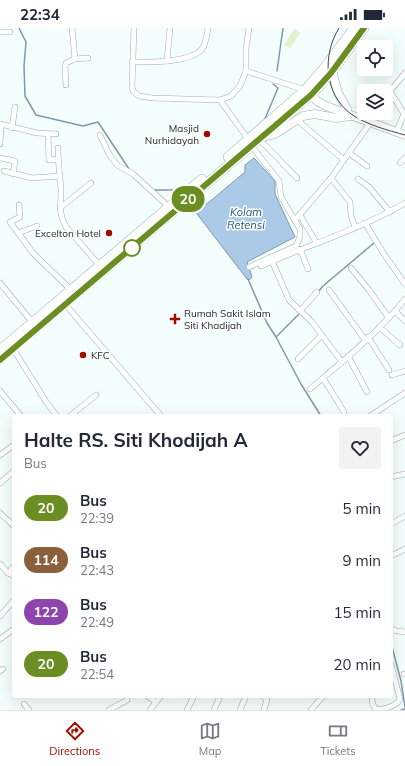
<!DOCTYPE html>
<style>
:root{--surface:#fff;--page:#f2f2f3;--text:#1f2937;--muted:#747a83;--line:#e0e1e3;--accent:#a20b00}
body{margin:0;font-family:Mulish,sans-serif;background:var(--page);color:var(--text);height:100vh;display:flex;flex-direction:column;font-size:15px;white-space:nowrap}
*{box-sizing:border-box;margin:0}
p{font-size:13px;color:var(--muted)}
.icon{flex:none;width:22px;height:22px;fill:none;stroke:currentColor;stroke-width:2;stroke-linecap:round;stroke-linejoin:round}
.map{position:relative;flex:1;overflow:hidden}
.side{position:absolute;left:12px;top:386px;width:381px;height:284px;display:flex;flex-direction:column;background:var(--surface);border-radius:4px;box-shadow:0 4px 16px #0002}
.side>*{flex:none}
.badge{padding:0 8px;border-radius:13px;font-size:14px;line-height:26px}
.controls{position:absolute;left:357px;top:12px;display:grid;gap:8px}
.controls a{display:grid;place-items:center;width:36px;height:36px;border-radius:4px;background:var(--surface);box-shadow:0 4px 16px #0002;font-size:20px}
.map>.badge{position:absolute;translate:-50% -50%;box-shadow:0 0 0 2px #fff}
.round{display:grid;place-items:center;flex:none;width:42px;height:42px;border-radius:4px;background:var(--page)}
.head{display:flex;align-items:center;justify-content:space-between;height:68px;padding:0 12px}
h1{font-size:19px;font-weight:700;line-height:30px}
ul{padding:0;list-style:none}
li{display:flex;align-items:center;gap:12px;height:52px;padding:0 12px}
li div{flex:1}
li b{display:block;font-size:15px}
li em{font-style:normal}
li .badge{min-width:44px;font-weight:700;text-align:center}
.status{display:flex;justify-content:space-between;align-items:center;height:28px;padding:0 20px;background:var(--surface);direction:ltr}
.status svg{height:11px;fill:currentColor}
.tab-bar{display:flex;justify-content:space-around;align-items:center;height:56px;border-top:1px solid var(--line);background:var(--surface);font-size:11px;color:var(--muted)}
.tab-bar a{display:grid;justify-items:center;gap:2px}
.tab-bar .on{color:var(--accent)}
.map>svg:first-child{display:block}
.green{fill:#e3f0ca}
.water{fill:#abcae7;stroke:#8098ac}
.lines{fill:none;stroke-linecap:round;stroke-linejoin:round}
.stream{stroke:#8098ac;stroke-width:1.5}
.minor-casing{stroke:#95aeaa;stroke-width:6}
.primary-casing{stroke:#95aeaa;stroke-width:9}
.trunk-casing{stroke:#95aeaa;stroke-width:10}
.minor{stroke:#fff;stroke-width:5}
.primary{stroke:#fff;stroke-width:8}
.trunk{stroke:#fff;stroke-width:9}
.tram{stroke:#3e4846;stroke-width:1}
.line-casing{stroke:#fff;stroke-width:9}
.line{stroke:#6b8e23;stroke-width:6}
.poi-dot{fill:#a20b00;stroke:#fff;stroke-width:1.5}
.stop-dot{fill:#fff;stroke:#6b8e23;stroke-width:2}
.labels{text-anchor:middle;stroke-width:3;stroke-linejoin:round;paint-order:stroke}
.poi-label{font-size:10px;fill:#1a2422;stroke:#fff;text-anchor:end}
.water-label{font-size:11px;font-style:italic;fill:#24547b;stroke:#fff}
</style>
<div class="status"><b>22:34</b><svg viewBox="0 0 49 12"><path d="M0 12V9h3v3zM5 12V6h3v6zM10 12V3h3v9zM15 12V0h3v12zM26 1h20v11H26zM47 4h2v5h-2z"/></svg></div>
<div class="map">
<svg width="405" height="682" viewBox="0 0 405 682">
<rect width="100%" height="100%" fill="#f4fefc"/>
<path class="green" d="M294,1l6,4 -10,15 -6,-3z"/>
<path class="water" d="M254,130l21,23v13l20,43 -48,25 5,15 -3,3 -2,-1 -53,-69 6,-5 8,-2 37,-31v-7z"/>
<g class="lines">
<g class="stream">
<path d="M19,0l7,14 -2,24 1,30 11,19 47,11 15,-4 31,47"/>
<path d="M277,43l6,-43"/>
<path d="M264,93l14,-33 -5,-4"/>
<path d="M153,162h23"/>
<path d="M193,178l3,5"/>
<path d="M248,251l19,44 9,14 25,47 20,32"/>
<path d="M318,264l5,-6 51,-43"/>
<path d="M276,309l24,-24"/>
<path d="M391,615l10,38 4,26"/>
<path d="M401,682l4,-1"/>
</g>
<g class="minor-casing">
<g id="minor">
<path d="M72,0l3,31"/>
<path d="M134,0l-2,58 1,5 6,5 13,2 68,2 11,-4 9,-10 6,-15v-22l3,-21"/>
<path d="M0,4h10"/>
<path d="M167,33l3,-33"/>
<path d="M132,34c17,0 58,1 70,-13 4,-6 5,-14 6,-21"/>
<path d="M246,43l59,19"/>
<path d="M66,57l-1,-18 1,-4 9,-4 13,-1"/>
<path d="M220,72l28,39"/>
<path d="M296,91l48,41"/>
<path d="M0,96l37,9 19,1"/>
<path d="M12,100l3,-21"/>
<path d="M398,100l6,-14 -14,-23 15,-18"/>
<path d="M48,106l1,26 9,-1"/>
<path d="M100,107l9,19 8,11 16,9 35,32"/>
<path d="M259,111l38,39"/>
<path d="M0,116l1,-20"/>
<path d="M58,120c0,14 2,28 3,42 0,14 -3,23 5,37l35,40"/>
<path d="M349,125l18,13"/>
<path d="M0,130l15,3 -2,13"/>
<path d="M400,135l5,-5"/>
<path d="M4,143l28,7 28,-2"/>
<path d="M331,150l19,24 1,14 4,11"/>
<path d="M358,151l11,8 21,25"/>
<path d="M19,177l1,12 -10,5 23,31 38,37"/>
<path d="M60,180l31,-25"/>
<path d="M300,187l16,27"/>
<path d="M295,192l36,-42 39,-55"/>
<path d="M365,195l19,31 21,30"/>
<path d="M18,205l19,-7"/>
<path d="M300,221l8,20"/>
<path d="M272,233l17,39 23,22 30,40"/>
<path d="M261,238c47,-21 100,-37 144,-63"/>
<path d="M249,239l47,-21 4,-9v-8l-19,-32 -2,-16 -28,-36"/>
<path d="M351,240l18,22 20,28"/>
<path d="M0,255l33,40"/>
<path d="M329,262l36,50"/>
<path d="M65,276l96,112"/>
<path d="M300,283l17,-19"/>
<path d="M395,283l10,10"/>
<path d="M379,299l21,18"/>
<path d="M368,309l21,33"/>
<path d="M12,319l35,56 10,13"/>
<path d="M348,328l19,36"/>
<path d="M298,331l24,-24"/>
<path d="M392,347l13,-4"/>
<path d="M323,350l21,34"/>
<path d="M310,361c33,-28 68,-56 95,-90"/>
<path d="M0,363l21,25"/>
<path d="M70,388l26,-21"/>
<path d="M370,388l35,-23"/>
<path d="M391,413l14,-6"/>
<path d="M0,427l14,-10"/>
<path d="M391,449l14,-3"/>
<path d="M0,455l14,-12"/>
<path d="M0,485l14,13"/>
<path d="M391,496l14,-8"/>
<path d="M391,528l14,-7"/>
<path d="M0,536l8,9 6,3"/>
<path d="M8,545l6,-7"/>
<path d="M0,588l14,-16"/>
<path d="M391,602l14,2"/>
<path d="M0,611l14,-10"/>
<path d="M0,643l3,-2"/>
<path d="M404,646h1"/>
<path d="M147,668l9,6"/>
<path d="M262,668l5,3 -3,11"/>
<path d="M372,668c0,4 1,11 4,13 7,1 21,-3 24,-10l-9,-35"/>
<path d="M24,676l5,6"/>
<path d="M109,682c6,-4 12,-6 18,-10"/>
<path d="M150,682l11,-14"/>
<path d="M187,682l7,-14"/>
<path d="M214,682l6,-14"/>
<path d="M240,682l6,-14"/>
<path d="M311,682l12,-14"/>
</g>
</g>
<g class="primary-casing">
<g id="primary">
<path d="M332,43l6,22 9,16"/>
<path d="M306,63l11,10 9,5 79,29"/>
<path d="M261,109l14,-3 28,-18 12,-2 21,4 15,-2"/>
</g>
</g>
<g class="trunk-casing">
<g id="trunk">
<path d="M228,129l77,-67 20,-23 29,-39"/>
<path d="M0,322l202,-171"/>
<path d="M0,331l311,-264 20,-22 33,-45"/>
</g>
</g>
<use href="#minor" class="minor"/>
<use href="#primary" class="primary"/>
<use href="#trunk" class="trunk"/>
<path class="tram" d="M339,0c-17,27 -15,66 12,86 16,11 36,16 54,21"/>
</g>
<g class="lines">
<g class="line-casing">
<path id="line" d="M0,332l311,-265 20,-22 33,-45"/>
</g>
<use href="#line" class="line"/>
</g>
<g class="poi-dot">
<circle cx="207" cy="106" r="4"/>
<circle cx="109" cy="205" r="4"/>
<path d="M173 285h4v4h4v4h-4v4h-4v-4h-4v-4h4z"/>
<circle cx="83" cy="327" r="4"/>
</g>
<circle class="stop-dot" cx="132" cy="220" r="8"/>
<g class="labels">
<g class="poi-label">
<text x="199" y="104">Masjid<tspan x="199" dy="12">Nurhidayah</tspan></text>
<text x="101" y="209">Excelton Hotel</text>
<text x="184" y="289" text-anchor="start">Rumah Sakit Islam<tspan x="184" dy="12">Siti Khadijah</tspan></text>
<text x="91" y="331" text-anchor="start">KFC</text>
</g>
<g class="water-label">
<text x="246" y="188">Kolam<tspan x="246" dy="13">Retensi</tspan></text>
</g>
</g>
</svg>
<div class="controls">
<a><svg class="icon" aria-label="locate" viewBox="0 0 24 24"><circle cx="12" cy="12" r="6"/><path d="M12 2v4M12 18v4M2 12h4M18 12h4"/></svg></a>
<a><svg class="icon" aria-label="layers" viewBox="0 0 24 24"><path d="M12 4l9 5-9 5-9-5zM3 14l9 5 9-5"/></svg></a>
</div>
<b class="badge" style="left:188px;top:171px;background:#6b8e23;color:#fff">20</b>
<section class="side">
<div class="head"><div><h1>Halte RS. Siti Khodijah A</h1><p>Bus</p></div><a class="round"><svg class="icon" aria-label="heart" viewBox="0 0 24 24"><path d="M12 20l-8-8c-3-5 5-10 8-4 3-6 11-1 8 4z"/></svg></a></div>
<ul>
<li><span class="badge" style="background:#6b8e23;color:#fff">20</span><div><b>Bus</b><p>22:39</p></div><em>5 min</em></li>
<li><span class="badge" style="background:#8b5e3c;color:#fff">114</span><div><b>Bus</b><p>22:43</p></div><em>9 min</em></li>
<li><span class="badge" style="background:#8e44ad;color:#fff">122</span><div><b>Bus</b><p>22:49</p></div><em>15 min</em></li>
<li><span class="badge" style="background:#6b8e23;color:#fff">20</span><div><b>Bus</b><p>22:54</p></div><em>20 min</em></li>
</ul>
</section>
</div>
<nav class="tab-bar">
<a class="on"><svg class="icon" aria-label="directions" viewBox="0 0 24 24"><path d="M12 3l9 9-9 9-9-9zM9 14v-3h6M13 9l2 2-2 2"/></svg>Directions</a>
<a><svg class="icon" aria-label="map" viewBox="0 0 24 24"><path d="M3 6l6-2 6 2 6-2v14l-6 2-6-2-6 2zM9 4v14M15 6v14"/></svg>Map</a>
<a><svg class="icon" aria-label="tickets" viewBox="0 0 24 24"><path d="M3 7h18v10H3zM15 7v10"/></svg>Tickets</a>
</nav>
